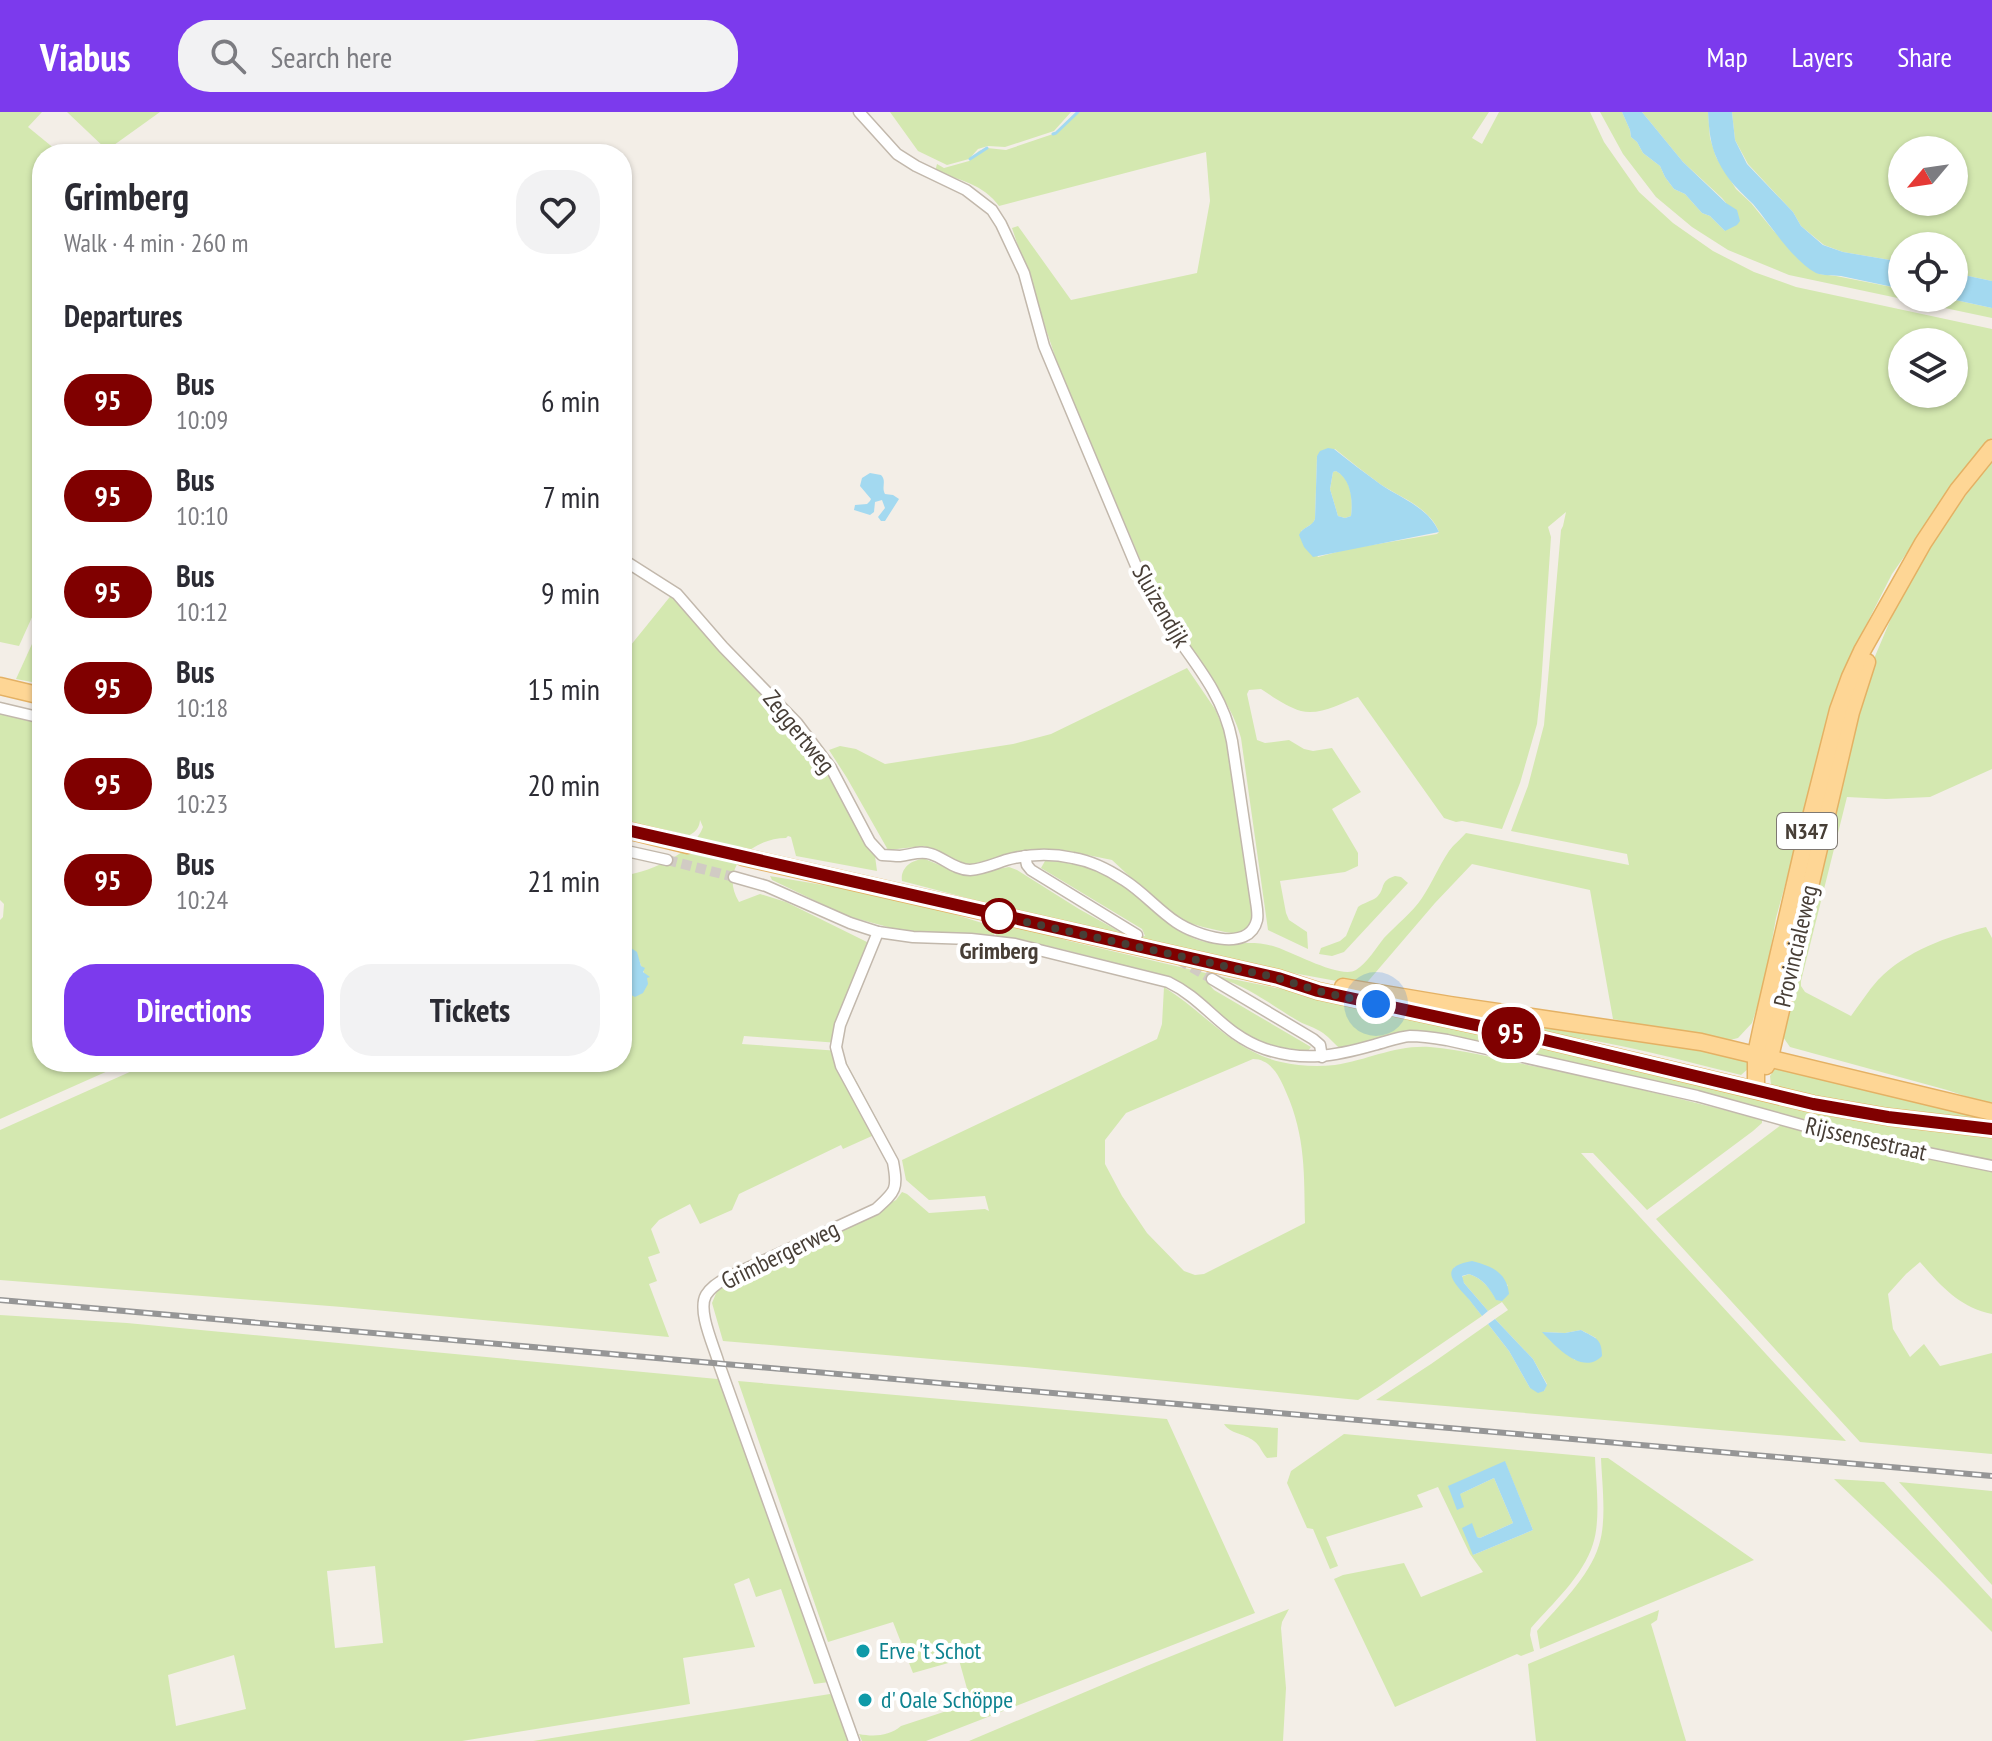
<!DOCTYPE html>
<meta charset="utf-8">
<style>
:root{--surface:#fff;--page:#f2f2f3;--text:#2b2b33;--muted:#7c7c81;--accent:#7c3aed}
body{margin:0;font-family:"PT Sans Narrow",sans-serif;background:var(--page);color:var(--text);height:100vh;display:flex;flex-direction:column;font-size:30px;white-space:nowrap}
*{box-sizing:border-box;margin:0}
p{font-size:26px;color:var(--muted)}
.icon{flex:none;width:44px;height:44px;fill:none;stroke:currentColor;stroke-width:2;stroke-linecap:round;stroke-linejoin:round}
.map{position:relative;flex:1;overflow:hidden}
.panel{position:absolute;left:32px;top:32px;width:600px;height:928px;display:flex;flex-direction:column;background:var(--surface);border-radius:32px;box-shadow:0 2px 6px #0004}
.panel>*{flex:none}
.badge{padding:0 16px;border-radius:26px;font-size:28px;line-height:52px}
.needle{width:52px;rotate:241deg}
.fabs{position:absolute;left:1888px;top:24px;display:grid;gap:16px}
.fabs a{display:grid;place-items:center;width:80px;height:80px;border-radius:50%;background:var(--surface);box-shadow:0 2px 6px #0004;font-size:40px}
.you{position:absolute;width:40px;height:40px;margin:-20px;border:6px solid #fff;border-radius:50%;background:#1a73e8;box-shadow:0 0 0 12px #1a73e833}
.map>.badge{position:absolute;translate:-50% -50%;box-shadow:0 0 0 4px #fff}
h2{padding:0 32px;font-size:30px;line-height:72px}
.round{display:grid;place-items:center;flex:none;width:84px;height:84px;border-radius:32px;background:var(--page)}
.summary{display:flex;align-items:center;justify-content:space-between;height:136px;padding:0 32px}
h1{font-size:38px;font-weight:800;line-height:60px}
.button{display:flex;gap:16px;margin-top:auto;padding:16px 32px}
.button a{flex:1;height:92px;border-radius:32px;background:var(--accent);color:#fff;font-size:32px;font-weight:800;line-height:92px;text-align:center}
.button a+a{background:var(--page);color:var(--text)}
ul{padding:0;list-style:none}
li{display:flex;align-items:center;gap:24px;height:96px;padding:0 32px}
li div{flex:1}
li b{display:block;font-size:30px}
li em{font-style:normal}
li .badge{min-width:88px;font-weight:700;text-align:center}
header{display:flex;align-items:center;gap:48px;box-sizing:border-box;height:112px;padding:0 40px;background:var(--accent);color:#fff}
header strong{font-size:38px}
nav{display:flex;gap:44px;margin-inline-start:auto;font-size:28px}
.search{width:560px;height:72px;background:var(--page);display:flex;align-items:center;gap:20px;box-sizing:border-box;padding:0 28px;border-radius:32px;color:var(--muted);font-size:30px}
.map>svg:first-child{display:block}
.green{fill:#d4e8b0;fill-rule:evenodd}
.water{fill:#a3d9f0;fill-rule:evenodd}
.lines{fill:none;stroke-linecap:round;stroke-linejoin:round}
.stream{stroke:#a3d9f0;stroke-width:3}
.street-tunnel{stroke:#d1cbc4;stroke-width:10;stroke-dasharray:10 5;stroke-linecap:butt}
.primary-tunnel{stroke:#d1cbc4;stroke-width:16;stroke-dasharray:16 8;stroke-linecap:butt}
.street-casing{stroke:#c2b8ac;stroke-width:13}
.primary-casing{stroke:#e4b164;stroke-width:19}
.street{stroke:#fff;stroke-width:10}
.primary{stroke:#fed695;stroke-width:16}
.rail-casing{stroke:#969696;stroke-width:6}
.rail{stroke:#fff;stroke-width:3;stroke-dasharray:9;stroke-linecap:butt}
.line-casing{stroke:#fff;stroke-width:18}
.line{stroke:#800000;stroke-width:12}
.walk{stroke:#473e36;stroke-width:8;stroke-dasharray:0 14.4}
.stop-dot{fill:#fff;stroke:#800000;stroke-width:4}
.culture-dot{fill:#0f9aa8;stroke:#fff;stroke-width:3}
.labels{text-anchor:middle;stroke-width:8;stroke-linejoin:round;paint-order:stroke}
.shield{fill:#fff;stroke:#7e7872;stroke-width:2}
.shield-label{font-size:22px;font-weight:bold;fill:#473e36}
.street-label{font-size:24px;fill:#473e36;stroke:#fff}
.stop-label{font-size:24px;font-weight:bold;fill:#473e36;stroke:#fff}
.culture-label{font-size:24px;fill:#0d838f;stroke:#fff;text-anchor:start}
</style>
<header>
<strong>Viabus</strong>
<div class="search"><svg class="icon" aria-label="search" viewBox="0 0 24 24"><circle cx="10" cy="10" r="6"/><path d="M15 15l6 6"/></svg>Search here</div>
<nav><a>Map</a><a>Layers</a><a>Share</a></nav>
</header>
<div class="map">
<svg width="1992" height="1629" viewBox="0 0 1992 1629">
<rect width="100%" height="100%" fill="#f3eee7"/>
<g class="green">
<path d="M0,0h42l-14,15 33,27h-19v441l-23,51 -19,-4z"/>
<path d="M67,0h93l-53,38z"/>
<path d="M890,0h181l-17,19 -49,16 -17,-1 -10,3 -9,10 -22,6 -29,-14z"/>
<path d="M1077,0h412l-17,26 10,6 17,-32h91l14,30 35,50 34,31 40,28 41,21 42,15 196,42v109l-35,43 -65,93 -28,55 -18,44 -52,179 -18,66 -12,68 -12,37 -14,15 -12,3 -113,-22 -23,-129 -118,-26 -37,39 -71,83 -93,-17 -173,-37 -196,-51c-2,-13 10,-22 23,-22l38,16 46,-8 8,3 62,39 43,24 23,3 -3,-7 -101,-61 4,-7c38,0 71,16 99,41 16,14 30,27 49,36 27,12 56,-1 83,9 18,6 65,32 80,23 11,-7 20,-22 28,-32 12,-13 28,-25 38,-40 10,-15 17,-32 27,-47 5,-7 12,-12 17,-18l163,32 -2,-11 -116,-23 17,-45 16,-61 17,-195 2,-4 3,-14 -18,15 3,10 -10,149 -4,38 -17,59 -18,46 -40,-8 -6,1 -12,-4 -86,-121c-16,6 -39,19 -57,14 -14,-4 -28,-14 -40,-22l-12,1 -2,4 10,46 8,3 24,-3 15,9 9,2 19,-3 29,44 -29,17 26,44v13l-13,6 -65,9 6,32 3,7 18,12 1,17 -40,-19 -27,-192c-8,-30 -26,-52 -43,-77 -15,-23 -31,-45 -44,-69l-94,-221 -48,-143 6,-2 53,74 126,-27 13,-72 -4,-49 -207,54c-15,-21 -40,-27 -64,-34l2,-8 7,4 25,-7 10,-10 8,-3 19,2 50,-17zM1902,230h52v52h-52zM1335,337c15,12 30,24 45,35 21,14 49,23 59,48l-2,2 -89,15 -30,8 -17,-26 12,-8 2,-4 2,-63z"/>
<path d="M1600,0h22l8,18 1,7 6,5 6,11 17,13 5,11 9,12 11,5 17,19 8,3 15,15 1,-28 -4,-5 -39,-36 -41,-50h66l2,26 6,19 20,32 15,14 22,27 31,34 15,10 17,2 66,13v9h44l46,10v10l-203,-43 -61,-25 -36,-23 -36,-30 -33,-43z"/>
<path d="M1732,0h260v169l-38,-8v-27h-52v16l-59,-10 -19,-7 -23,-19 -8,-14 -45,-48 -13,-24zM1902,38h52v52h-52z"/>
<path d="M1992,349v308l-62,28 -44,2 -39,-2 -46,184v5l4,6 46,24c9,-12 17,-25 27,-36 28,-29 70,-44 108,-53l6,11v167l-45,-15 -157,-43 -7,-10 34,-156 21,-77 14,-76 21,-67 28,-66 40,-67z"/>
<path d="M1336,359c16,8 17,29 15,45l-6,2 -7,-2 -8,-27 3,-17z"/>
<path d="M673,481l125,137 25,31 52,95 2,15 -81,-15 -5,-19 -3,-1 -2,2c-33,0 -68,30 -47,64l21,-8 26,8 83,41 -30,100 -95,-7 -2,8 98,7 43,80 -40,18 -2,-4 -102,49 -7,16 -32,14 -10,-20 -31,16 -8,9 9,24 -12,4 9,24 -8,3 20,53 -327,-30 -342,-27v-150l152,-68h470v-80l3,10h18l4,-14c-7,-11 -7,-21 -16,-30l-9,-1v-87l6,5 -2,10c25,-3 68,-23 77,-48l-3,-7c-1,13 -11,15 -21,20l-57,-17v-167z"/>
<path d="M42,510v62l-26,-5z"/>
<path d="M1187,556l28,41 12,28 28,174 -3,13 -7,8 -6,2 -14,-2 -22,-5 -17,-5 -30,-21 -44,-41 -54,-11 -48,6 -42,10 -44,-19 -36,4 -41,-72 -18,-28 11,-4 16,3 29,15 128,-20 38,-10z"/>
<path d="M0,602l42,10v338h86l-128,57v-199l3,-3 1,-13 -4,-4z"/>
<path d="M770,764l88,15 73,16 64,20 -1,9 -95,-6 -52,-14 -75,-36z"/>
<path d="M1395,764l6,1 7,6 -64,69 -12,4 -13,-2 2,-6 19,-7 6,-5 12,-29c5,-4 14,-6 19,-10 9,-9 2,-16 18,-21z"/>
<path d="M997,815l31,2 41,12 158,37 179,36 316,75 270,45v28l-202,-44 -348,-83 -100,15c-7,-5 -12,-12 -19,-17 -8,-6 -19,-8 -28,-14 -21,-12 -66,-47 -91,-40l10,11 97,57 -3,4c-26,-3 -55,-7 -75,-24 -18,-14 -32,-33 -52,-44 -20,-11 -43,-14 -65,-20 -40,-10 -79,-21 -120,-27z"/>
<path d="M1301,870l312,50 134,26 2,10 -8,7c-61,-15 -124,-33 -187,-40z"/>
<path d="M1164,875c40,25 69,64 117,75 17,4 36,5 54,3 34,-5 59,-20 95,-18 36,3 72,13 108,20 75,15 150,33 224,53v3l-9,8 -106,79 -54,-57h-12l265,288 -470,-41 55,-36 57,-40 21,27 21,37 14,3 3,-7 -14,-25 -38,-40 13,-9 -6,-8 -14,9 -24,-28 -3,-6 8,-3c14,5 20,13 27,25l12,-14 -54,-18 15,32 13,17 -105,72 -19,12 -333,-33 -302,-26 -11,-38 5,-12 8,-7 171,-84 6,-8 5,2 22,19 56,-4 4,2 -4,-15 -56,4 -23,-20 -4,-20 255,-121 5,-15zM1253,947c18,0 27,18 33,33 20,45 18,83 19,131l-101,51 -9,1 -11,-4 -37,-38 -25,-37 -17,-32v-24l21,-27zM1581,1218l15,8 -21,22 -32,-28 22,1z"/>
<path d="M1780,955l212,50v8l-146,-20 -71,-16 -4,-4 -1,-9 4,-6z"/>
<path d="M1781,1013l211,47v142c-33,-7 -51,-28 -72,-52l-14,12 -18,20 5,35 17,28 14,-13 16,22 52,-13v101l-132,-12 -204,-223z"/>
<path d="M0,1203l127,8 601,57 101,302 -15,2 -33,-95 -25,8 -7,-19 -15,6 21,63 -72,11 7,46 -228,37h-462zM375,1454l8,77 -48,5 -8,-77zM234,1543l12,54 -70,17 -8,-51z"/>
<path d="M738,1269l429,38 88,194 -329,128h-64l-3,-7c15,3 30,2 42,-8l70,-23 -12,-43 -46,13 -20,-51 -65,20z"/>
<path d="M1224,1312l54,4 -1,29 -10,1c-5,-5 -7,-13 -13,-17 -10,-8 -24,-7 -30,-17z"/>
<path d="M1344,1322l251,23c1,26 6,62 -2,87 -10,32 -40,59 -62,84l-1,7 4,16 -13,5 -4,-2 -122,53 -61,-128 9,-4 61,-12 17,34 62,-25 -13,-18 -32,-67 -21,8 6,12 -97,30 12,29 -8,3 -17,-40 -6,-1 -20,-45 4,-12zM1505,1350l28,68 -60,25 4,-18 3,1 33,-15 -19,-45 -34,16z"/>
<path d="M1601,1346h7l146,102 -214,89 -3,-18c21,-25 52,-53 62,-86 8,-25 3,-61 2,-87z"/>
<path d="M1834,1367l50,3 108,117v33l-53,-53z"/>
<path d="M1899,1370l93,9v94z"/>
<path d="M1289,1497l-7,13 -1,6 5,60 -3,53h-314l180,-76z"/>
<path d="M1659,1498l-2,10 -6,4 35,117h-150l-8,-77z"/>
<path d="M830,1582l5,5 15,42h-317z"/>
</g>
<g class="water">
<path d="M1622,0h20l41,50 43,41 11,7 3,11 -3,4 -12,6 -15,-15 -8,-3 -17,-19 -11,-5 -9,-12 -5,-11 -17,-13 -6,-11 -6,-5 -1,-7z"/>
<path d="M1708,0h24l3,28 12,24 46,48 8,14 22,19 20,7 59,10v27c-20,-4 -41,-9 -61,-13 -8,-1 -18,0 -25,-3 -23,-12 -46,-49 -63,-69 -15,-15 -25,-23 -35,-43 -8,-16 -9,-32 -10,-49z"/>
<path d="M1954,161l38,8v27l-46,-10h8z"/>
<path d="M1328,336l6,1c15,12 31,24 46,35 22,15 48,23 59,48l-126,25 -9,-10 -5,-12c3,-8 13,-8 16,-16l2,-63 3,-5zM1336,359c15,8 17,29 15,45l-6,2 -7,-2 -8,-27 3,-17z"/>
<path d="M870,361l11,2c6,6 0,12 4,19l8,1 6,4 -14,22h-4l-3,-4 7,-9 -3,-8 -7,2 -1,10 -4,3 -16,-5 1,-5 12,-1 3,-3 1,-2 -11,-13 2,-8z"/>
<path d="M622,835l9,1 6,4 4,14 4,2 -2,4 7,5 -3,1 1,6 -5,9 -8,4 -10,-5 -3,-10z"/>
<path d="M1472,1149c19,5 35,11 37,33l-7,7 -6,-1c-7,-13 -13,-21 -27,-26l-7,2 2,7 24,28 -6,5c-6,-7 -11,-15 -17,-21 -17,-18 -22,-29 7,-34z"/>
<path d="M1495,1207l38,40 14,26 -3,6 -6,2 -8,-5 -21,-37 -21,-27z"/>
<path d="M1581,1218c14,8 21,8 21,26 -19,20 -46,-9 -60,-24l23,1z"/>
<path d="M1505,1349l28,69 -60,25 -11,-27 10,-5 5,14 3,1 33,-15 -19,-45 -34,16 4,13 -7,3 -9,-24z"/>
</g>
<g class="lines">
<g class="stream">
<path d="M1053,22l3,-1 22,-21"/>
<path d="M970,47l17,-11"/>
</g>
<g class="street-tunnel">
<path d="M667,748l67,17"/>
<path d="M1179,848l33,19"/>
</g>
<path class="primary-tunnel" d="M688,733l55,12"/>
<g class="street-casing">
<g id="street">
<path d="M622,447l55,35 46,53 74,76 34,45 39,74 12,13c6,0 12,1 18,1 11,-1 20,-6 31,-2 13,4 24,16 39,16 13,-1 24,-6 36,-10 22,-6 45,-7 67,-2 18,3 36,12 51,22 19,12 34,30 52,42 19,13 73,32 81,-2 1,-5 0,-12 -1,-18l-24,-161c-11,-61 -62,-102 -88,-156l-100,-239 -20,-73 -23,-49 -9,-14 -26,-20 -50,-24 -19,-12 -38,-42"/>
<path d="M0,596l42,10"/>
<path d="M622,738l45,10"/>
<path d="M1025,744l2,9 4,5 106,65"/>
<path d="M734,765l32,9 84,37 28,9 35,5 58,2 44,5 153,38c38,18 54,52 97,67 39,13 70,7 109,-4 12,-3 24,-8 36,-9 13,0 25,2 37,4l250,56 137,38 158,32"/>
<path d="M1212,867l101,60 7,6 2,12"/>
<path d="M854,1629l-135,-377c-5,-18 -22,-53 -13,-69 5,-8 12,-12 20,-17l150,-69c20,-18 22,-20 17,-47l-52,-96 -5,-19 4,-22 38,-93"/>
</g>
</g>
<g class="primary-casing">
<g id="primary">
<path d="M0,574l42,10"/>
<path d="M622,717l66,16"/>
<path d="M743,745l535,121 40,13 227,49 268,64 75,13 104,12"/>
<path d="M1343,875l107,18 251,37 291,70"/>
<path d="M1766,954l4,-9 81,-345 16,-50"/>
<path d="M1756,978v-36l6,-28 44,-190 32,-126 12,-33 12,-26 61,-108 35,-53 34,-42"/>
</g>
</g>
<use href="#street" class="street"/>
<use href="#primary" class="primary"/>
<g class="rail-casing">
<path id="rail" d="M0,1188l1992,176"/>
</g>
<use href="#rail" class="rail"/>
</g>
<g class="lines">
<g class="line-casing">
<path id="line" d="M622,717l656,149 40,13 227,49 268,64 75,13 104,12"/>
</g>
<use href="#line" class="line"/>
<path class="walk" d="M999,804l279,62 40,13 58,13"/>
</g>
<circle class="stop-dot" cx="999" cy="804" r="16"/>
<g class="culture-dot">
<circle cx="863" cy="1539" r="8"/>
<circle cx="865" cy="1588" r="8"/>
</g>
<g class="labels">
<rect class="shield" x="1777" y="701" width="60" height="36" rx="6"/>
<g class="shield-label">
<text x="1807" y="727">N347</text>
</g>
<g class="street-label">
<text transform="translate(1161 494) rotate(60)" y="8">Sluizendijk</text>
<text transform="translate(799 620) rotate(51)" y="8">Zeggertweg</text>
<text transform="translate(1796 834) rotate(-77)" y="8">Provincialeweg</text>
<text transform="translate(1866 1027) rotate(13)" y="8">Rijssensestraat</text>
<text transform="translate(780 1143) rotate(-26)" y="8">Grimbergerweg</text>
</g>
<g class="stop-label">
<text x="999" y="847">Grimberg</text>
</g>
<g class="culture-label">
<text x="879" y="1547">Erve 't Schot</text>
<text x="881" y="1596">d' Oale Schöppe</text>
</g>
</g>
</svg>
<div class="fabs">
<a><svg class="needle" viewBox="-14 -14 28 28"><path d="M0-13l5 13h-10z" fill="#e53935"/><path d="M0 13l5-13h-10z" fill="#7c7c81"/></svg></a>
<a><svg class="icon" aria-label="locate" viewBox="0 0 24 24"><circle cx="12" cy="12" r="6"/><path d="M12 2v4M12 18v4M2 12h4M18 12h4"/></svg></a>
<a><svg class="icon" aria-label="layers" viewBox="0 0 24 24"><path d="M12 4l9 5-9 5-9-5zM3 14l9 5 9-5"/></svg></a>
</div>
<div class="you" style="left:1376px;top:892px"></div>
<b class="badge" style="left:1511px;top:921px;background:#800000;color:#fff">95</b>
<section class="panel">
<div class="summary"><div><h1>Grimberg</h1><p>Walk · 4 min · 260 m</p></div><a class="round"><svg class="icon" aria-label="heart" viewBox="0 0 24 24"><path d="M12 20l-8-8c-3-5 5-10 8-4 3-6 11-1 8 4z"/></svg></a></div>
<h2>Departures</h2>
<ul>
<li><span class="badge" style="background:#800000;color:#fff">95</span><div><b>Bus</b><p>10:09</p></div><em>6 min</em></li>
<li><span class="badge" style="background:#800000;color:#fff">95</span><div><b>Bus</b><p>10:10</p></div><em>7 min</em></li>
<li><span class="badge" style="background:#800000;color:#fff">95</span><div><b>Bus</b><p>10:12</p></div><em>9 min</em></li>
<li><span class="badge" style="background:#800000;color:#fff">95</span><div><b>Bus</b><p>10:18</p></div><em>15 min</em></li>
<li><span class="badge" style="background:#800000;color:#fff">95</span><div><b>Bus</b><p>10:23</p></div><em>20 min</em></li>
<li><span class="badge" style="background:#800000;color:#fff">95</span><div><b>Bus</b><p>10:24</p></div><em>21 min</em></li>
</ul>
<div class="button"><a>Directions</a><a>Tickets</a></div>
</section>
</div>
